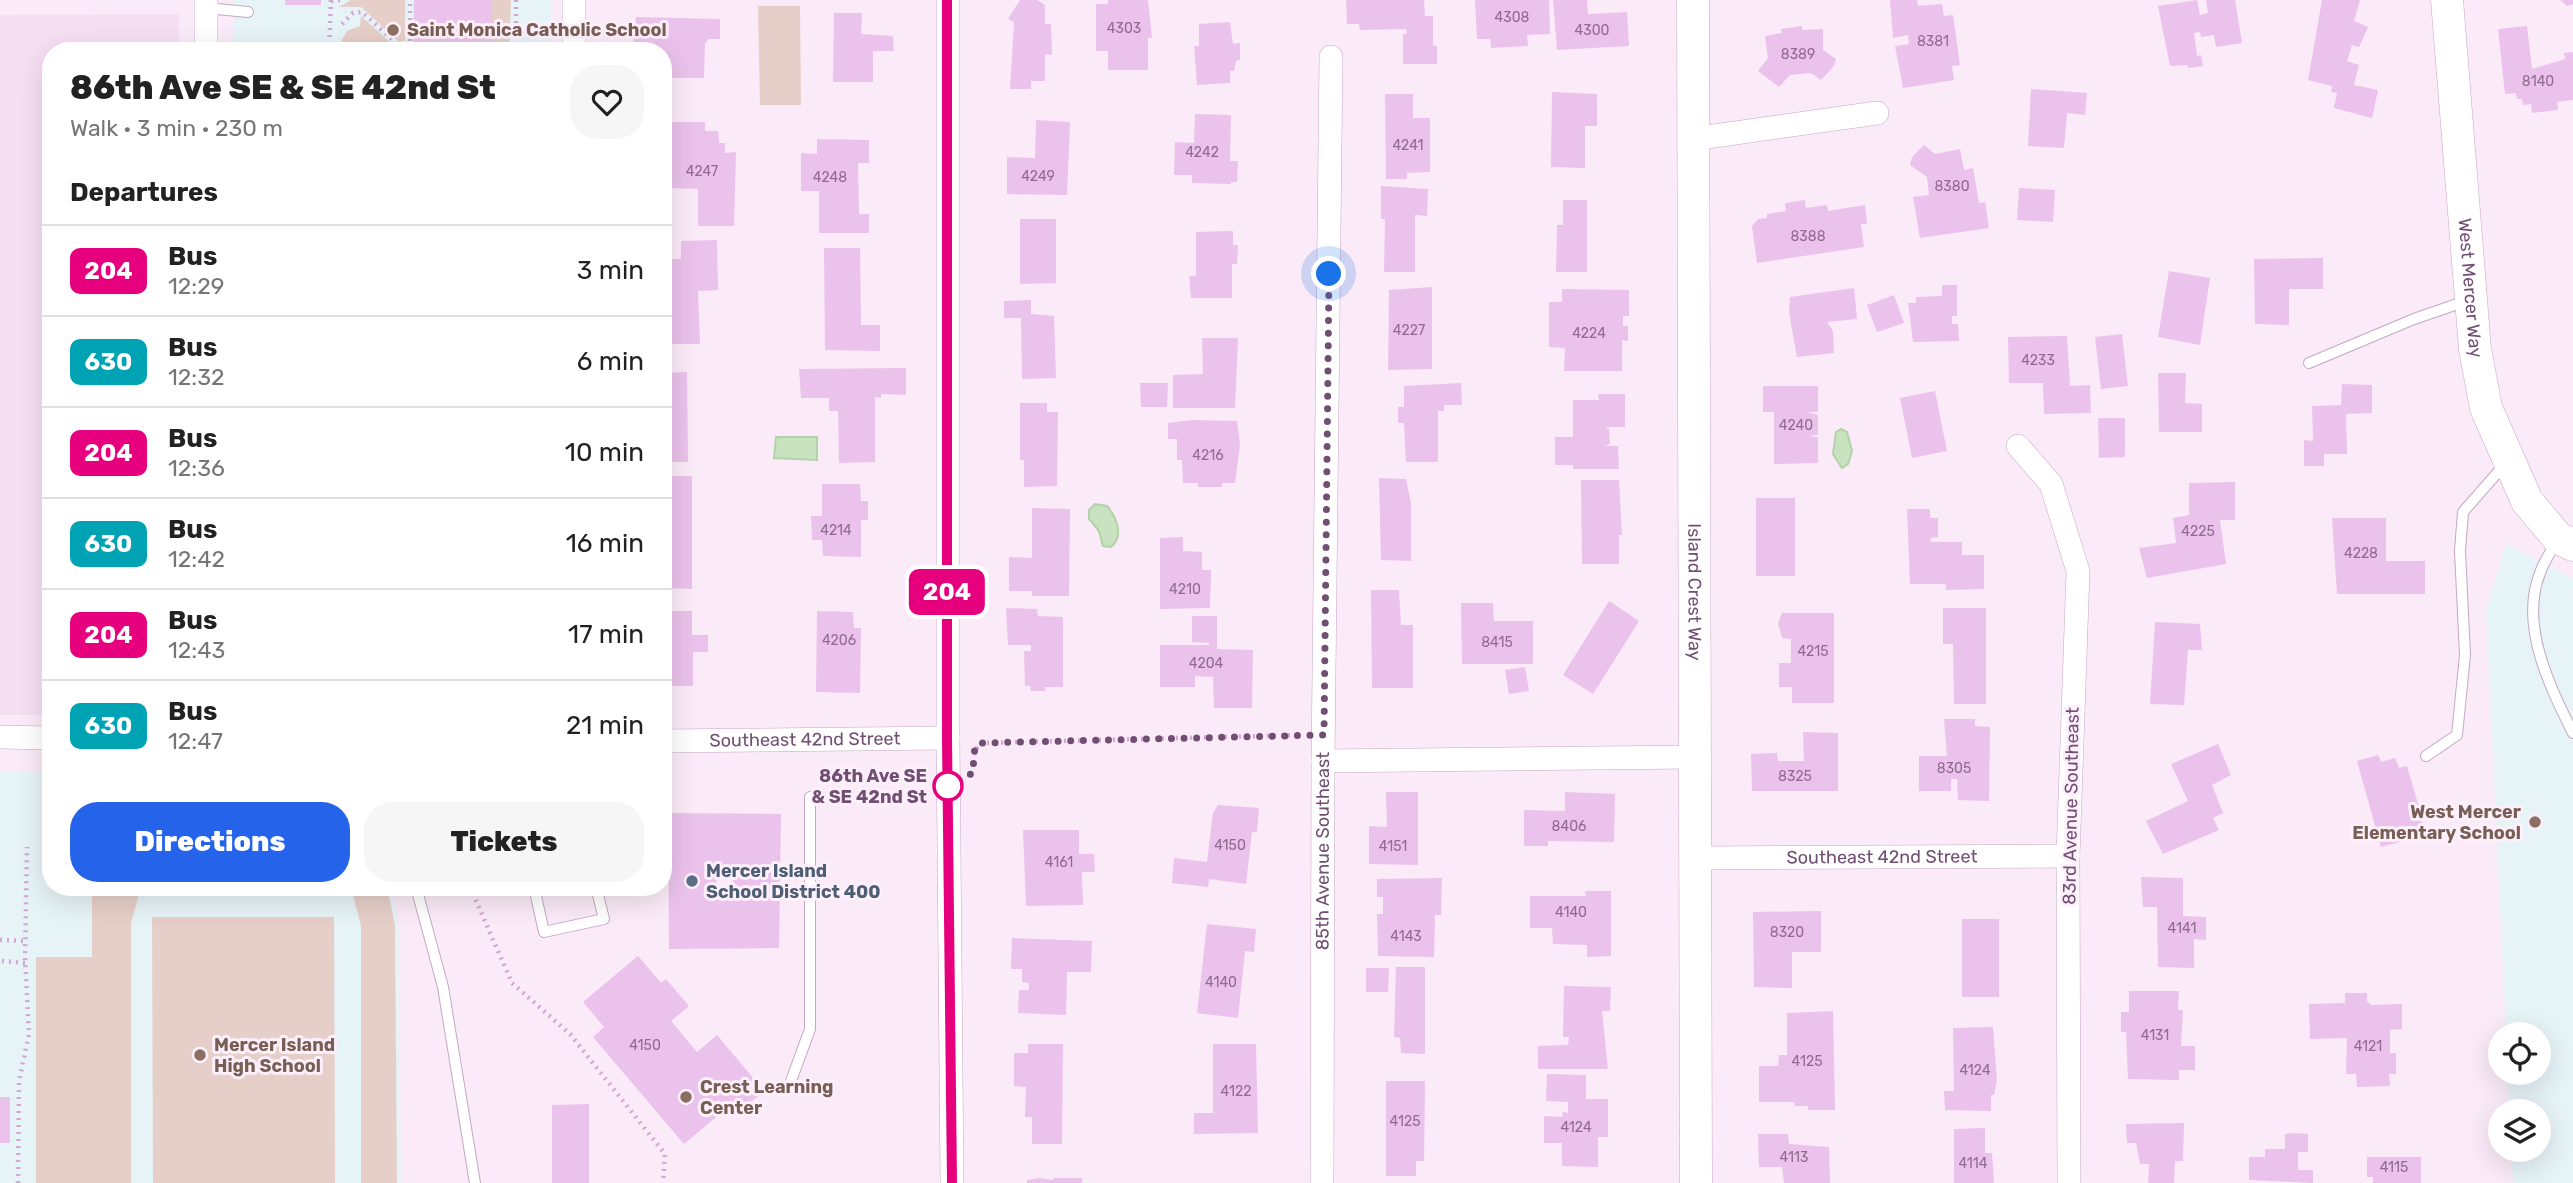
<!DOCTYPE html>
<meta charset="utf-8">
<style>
:root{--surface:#fff;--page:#f6f6f6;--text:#222;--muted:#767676;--line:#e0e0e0;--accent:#2563eb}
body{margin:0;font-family:Rubik,sans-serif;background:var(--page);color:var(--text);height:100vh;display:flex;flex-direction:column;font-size:26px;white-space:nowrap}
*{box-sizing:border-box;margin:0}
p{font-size:23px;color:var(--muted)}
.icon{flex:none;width:38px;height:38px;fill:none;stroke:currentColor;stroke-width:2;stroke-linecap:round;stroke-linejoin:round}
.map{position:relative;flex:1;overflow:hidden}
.details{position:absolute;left:42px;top:42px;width:630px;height:854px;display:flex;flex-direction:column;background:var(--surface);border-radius:28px;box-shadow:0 7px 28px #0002}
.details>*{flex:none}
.badge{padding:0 14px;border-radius:10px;font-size:24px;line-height:46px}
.buttons{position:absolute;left:2488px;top:1022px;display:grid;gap:14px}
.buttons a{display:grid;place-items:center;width:63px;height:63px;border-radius:50%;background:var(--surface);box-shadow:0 7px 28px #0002;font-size:35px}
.you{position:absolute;width:35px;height:35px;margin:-18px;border:5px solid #fff;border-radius:50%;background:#1a73e8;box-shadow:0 0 0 10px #1a73e833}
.map>.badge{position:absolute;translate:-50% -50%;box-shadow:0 0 0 4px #fff}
h2{padding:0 28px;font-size:26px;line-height:63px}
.round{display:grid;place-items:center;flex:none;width:74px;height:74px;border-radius:28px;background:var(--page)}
.headline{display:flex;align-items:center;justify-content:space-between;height:119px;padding:0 28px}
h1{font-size:33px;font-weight:800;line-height:52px}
.button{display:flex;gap:14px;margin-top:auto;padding:14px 28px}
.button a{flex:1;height:80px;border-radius:28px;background:var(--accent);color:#fff;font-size:28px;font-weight:800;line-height:80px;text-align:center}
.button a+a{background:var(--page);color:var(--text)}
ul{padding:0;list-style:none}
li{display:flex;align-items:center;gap:21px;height:91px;padding:0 28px;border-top:2px solid var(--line)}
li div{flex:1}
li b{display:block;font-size:26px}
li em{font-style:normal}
li .badge{min-width:77px;font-weight:700;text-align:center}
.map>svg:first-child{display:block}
.residential{fill:#f7dff3}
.education{fill:#e6f3f7}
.green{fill:#e7cfc9}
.water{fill:#c9e3c0;stroke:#b2d3a7;stroke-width:2}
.building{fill:#ebc2eb;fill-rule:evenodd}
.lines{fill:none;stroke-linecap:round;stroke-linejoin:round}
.lane-casing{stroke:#c4a8c3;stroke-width:12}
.street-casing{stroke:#c4a8c3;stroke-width:24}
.secondary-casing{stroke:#c7a7c6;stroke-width:33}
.path{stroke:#d2a7d2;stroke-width:4.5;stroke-dasharray:2 5;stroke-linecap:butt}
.lane{stroke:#fff;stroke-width:10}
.street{stroke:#fff;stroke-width:23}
.secondary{stroke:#fff;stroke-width:32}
.line-casing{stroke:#fff;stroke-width:16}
.line{stroke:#e6007e;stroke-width:10}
.walk{stroke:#714f73;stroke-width:7;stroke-dasharray:0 12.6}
.education-dot{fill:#8d6e63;stroke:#fdf0fb;stroke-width:2.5}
.stop-dot{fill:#fff;stroke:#e6007e;stroke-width:3.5}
.service-dot{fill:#5c6f8a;stroke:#fdf0fb;stroke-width:2.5}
.labels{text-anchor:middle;stroke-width:6;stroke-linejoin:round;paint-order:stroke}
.number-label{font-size:14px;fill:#906c91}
.education-label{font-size:18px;font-weight:bold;fill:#785e54;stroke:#fdf0fb;text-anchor:start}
.street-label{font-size:18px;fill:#714f73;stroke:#fdf0fb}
.stop-label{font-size:18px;font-weight:bold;fill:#714f73;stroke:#fdf0fb;text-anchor:end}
.service-label{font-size:18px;font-weight:bold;fill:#4e5e75;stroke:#fdf0fb;text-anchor:start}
</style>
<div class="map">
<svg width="2573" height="1183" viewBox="0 0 2573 1183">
<rect width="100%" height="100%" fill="#fbeaf7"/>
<path class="residential" d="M179,14v37h-128v664h-51v-700z"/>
<g class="education">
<rect x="233" y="0" width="319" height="51"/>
<path d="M2506,544l67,34v605h-60l-2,-33h28v-39h-30l-1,-38h31v-39h-33l-20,-424z"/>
<path d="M0,771l51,1v115h339l9,41 2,255h-401z"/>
</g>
<g class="green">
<path d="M351,0h54v41h-7l-37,-34h-22z"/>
<path d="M492,0h19l-2,51h-17z"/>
<path d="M758,6h42l1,99h-41z"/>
<path d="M361,16l29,26h-36v9h-18l11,-20 13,-5z"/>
<path d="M92,887h49l-10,36v260h-95v-226h56z"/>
<path d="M351,887h36l8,39 2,257h-36v-257z"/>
<path d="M152,917h182l1,266h-182z"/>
</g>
<g class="water">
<path d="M1841,429l6,3 5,19 -4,13 -6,4 -9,-14 3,-22z"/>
<path d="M817,437v23l-43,-2 2,-21z"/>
<path d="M1095,504l12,2c10,12 17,30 4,41l-8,-1 -4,-15 -10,-12v-9z"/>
</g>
<g class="building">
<rect x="285" y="0" width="36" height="5"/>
<path d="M414,0h78v51h-79z"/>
<path d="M1020,0h17l8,5v19h6l1,31 -7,-1v27h-14v8h-21l4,-67 -6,-3z"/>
<path d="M1108,0h40l4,38h-4v32h-40v-19h-12v-47h12z"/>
<path d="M1346,0h78l1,16h8v30h4v18h-34v-30h4l-1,-5 -46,1 -1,-6h-12z"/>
<path d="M1475,0h74l1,34 -23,1 1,11 -37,2 -1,-9h-13z"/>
<path d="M1553,0h34l1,14 39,-2 2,34 -72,4z"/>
<path d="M1890,0h27l1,6 24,-2 2,12 9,-1 7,50 -8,1 2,14 -51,8 -8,-42 14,-2 -1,-9 -15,3z"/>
<path d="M2197,0l3,15 8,-2 -2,-13h29l7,43 -26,4 -2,-12 -13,2 -1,-5 -6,1 3,23 4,-1 2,11 -15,2 -1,-3 -17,1 -12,-60z"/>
<path d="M2322,0h38l-6,21 14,6 -9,20 -7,-2 -5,16 12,4 -5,20 24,5 -6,28 -38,-10 3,-15 -6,-1 1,-6 -24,-6z"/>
<path d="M2560,0h13v4l-6,2z"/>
<path d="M834,13h28l-1,21 32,2 1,15h-21v31h-40z"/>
<path d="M636,17l84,2v20h-11l-4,4 -1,35h-41v-27h-27v-6h-3z"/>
<path d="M1230,22l3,22 7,-1v17l-4,1 -2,10h-4v12l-33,2 -3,-39h5v-22z"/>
<path d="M1802,26v4l21,-1v21l13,9 -2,7 -13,14 -10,-7 -21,2 -11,12 -21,-16 10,-13 -3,-22 17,-3 -1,-4z"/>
<path d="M2527,26l5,43 33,-10 -1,-6 9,-1v48l-16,2 1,8 -26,3 -1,-9 -8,1 -1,-6h-5l-1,-6 -11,1 -7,-65z"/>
<rect x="76" y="44" width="63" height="7"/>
<path d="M2031,89l56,4 -2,22 -18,-2 -3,35 -36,-2z"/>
<path d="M1552,92l45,2v32h-12v42l-34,-1z"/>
<path d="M1385,94h28v24h17v54l-23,1v6h-21z"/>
<path d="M1195,114l36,1 -1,46h8l-1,21h-6v2l-39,-1v-8h-18l1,-33 19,1z"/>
<path d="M1036,120l34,2 -3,73 -60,-1v-37l28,1z"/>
<path d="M663,122h42v9h13l1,12h6v10l11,-1 -2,74h-36v-37l-28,-1z"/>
<path d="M817,139l52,1v23h-11l1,51h10v19h-50v-42h-18v-38l16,1z"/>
<path d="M1924,145l11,9 25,-5 4,21 9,-2 6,35 6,-1 4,26 -69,10 -7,-41 16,-2 -2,-18 -17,-12 2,-8z"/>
<path d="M1381,186l47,3 -1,27 -12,-1v57h-31l1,-53h-4z"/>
<path d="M2019,188l36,2 -2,32 -36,-2z"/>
<path d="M1563,200h24v72h-31l1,-47h6z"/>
<path d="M1805,200l1,8 21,-3 1,6 37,-6 2,19h-6l3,23 -107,16 -5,-37 6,-7 9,-1v-4l19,-3 -1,-8z"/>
<path d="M1020,219h36v64l-36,1z"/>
<path d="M1233,231v14h5l-1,19h-5v34h-41l-2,-22h7v-44z"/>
<path d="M717,240l1,50 -20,1 2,53h-34l-1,-44h6l-3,-41h13v-18z"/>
<path d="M824,248h36l1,77h19v26l-55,-1z"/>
<path d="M2323,258v31h-34v36l-34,-1 -1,-65z"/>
<path d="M2169,271l41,7 -10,67 -42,-8z"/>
<path d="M1942,285h15v31h-5v8h6l1,17 -46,1 -5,-39h8v-6l26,-1z"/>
<path d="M1432,287v82l-44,1 1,-80z"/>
<path d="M1854,288l3,31 -30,3 6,9 1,22 -37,4 -8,-45 1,-15z"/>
<path d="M1562,289l67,1v26h-6v10h5v15l-6,-1v31h-58l1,-23 -16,-1v-45h13z"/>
<path d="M1894,295l10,28 -27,9 -10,-27z"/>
<path d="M1031,300v14l23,2 2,62 -34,1 -1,-61h-17v-17z"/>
<path d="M2122,334l6,52 -27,3 -6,-52z"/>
<path d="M2067,336l3,50 20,-1 1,28 -47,1 -1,-31h-34l-1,-46z"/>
<path d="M1202,338h36l-3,70h-62v-33l30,-1z"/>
<path d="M906,368v27l-25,-1v4l-6,-1v65l-36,1 -1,-52h-9v-13h-28l-2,-29z"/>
<path d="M687,372l1,90h-25v-89z"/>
<path d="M2158,373h28l-1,30 17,1v28h-43z"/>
<path d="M1140,383h28l-1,24h-26z"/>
<path d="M1461,383l1,22h-18v6h-6v51h-32l-2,-39h-6v-16h6v-21z"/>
<path d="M2342,384l30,1v28l-26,1 1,40h-23v12h-20v-26l9,1 -1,-35 29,-1z"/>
<path d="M1763,386h55v26h-11l11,3v20h-8l8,3v25l-44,1v-52h-11z"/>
<path d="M1935,391l12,60 -35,7 -12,-60z"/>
<path d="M1598,394h27v33h-20l4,2 1,15 -5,2h13l1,23h-46v-4h-18v-28h18v-37h26z"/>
<path d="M1020,403h27v9h11l-1,74 -33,1v-27h-4z"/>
<path d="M2098,418h27v39l-26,1z"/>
<path d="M1192,420l45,1 3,24 -5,38h-13v4h-24v-4h-15l-1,-23h-5v-21h-9v-16z"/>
<path d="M663,476h29v113l-29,-1z"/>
<path d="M1379,478l27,1 5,24v58l-30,-1z"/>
<path d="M1581,480h38l3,55h-3v29h-37z"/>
<path d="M2235,482v38h-15l6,44 -79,14 -8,-30 37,-5 -3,-25 16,-3v-32z"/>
<path d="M822,484h38l1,17h7v19h-7v37l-38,-1 -1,-16h-10l-1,-24h11z"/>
<rect x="1756" y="498" width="39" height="78"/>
<path d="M1032,508l38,1 -1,87h-37v-5h-23v-34l23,1z"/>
<path d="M1907,509h23v9h8v19l-8,1 1,4h31v13h22v34l-38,1v-6h-36z"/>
<path d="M2332,518h54v43h39v33h-88z"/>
<path d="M1183,537v14l19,1v18h9l-1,38 -50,1v-71z"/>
<path d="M1371,590h28l2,35h12v63h-41z"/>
<path d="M1609,601l30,20 -46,73 -30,-19z"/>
<path d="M1461,603h32l1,18h39v43h-71z"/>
<path d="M1006,608l31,1 1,7 25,1v70h-18v4h-14l-1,-5h-5l-1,-35h7v-6h-23z"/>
<path d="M1943,608h43v96h-32l-1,-60h-10z"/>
<path d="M663,611h29v24h16v17h-15v34h-30z"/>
<path d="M817,611l36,1 1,16h7l-1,65 -44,-1z"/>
<path d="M1782,613h52v90h-42v-16h-13v-24h12v-24l-9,-1 -4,-15z"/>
<path d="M1192,616h25v33l36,1 -1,58h-38l-1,-31 -18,-1v11h-35v-42h49v-2l-17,-1z"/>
<path d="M2155,622l45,2 2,26h-14l-4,55 -34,-1z"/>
<path d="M1525,667l4,24 -20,3 -4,-24z"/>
<path d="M1944,719h31v7l15,1 -1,74 -31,-1 -1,-21h-6v12h-32v-35h28z"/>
<path d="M1803,732l35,1v58h-86l-1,-37 26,-1 1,8h26z"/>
<path d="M2218,744l13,31 -19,10 11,28 -10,5 6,12 -56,24 -17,-33 42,-20 -17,-37z"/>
<path d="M2378,755l3,7 14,-4 4,10 8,-2 12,41 -6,2 2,4 4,-1 6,23 -44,12 -24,-86z"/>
<path d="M1386,792h32v73l-49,-1v-38l18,1z"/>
<path d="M1565,792l50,2 -1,48 -66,-1v5h-24v-36l41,1z"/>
<path d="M1218,805l41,3 -2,24h-5l-6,52 -37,-5 -1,8 -36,-4 2,-25 33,4 6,-49z"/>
<path d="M668,813l113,1 -2,134 -110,1zM733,873v16h-16l-1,-15z"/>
<path d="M1023,830h56v24h15l1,18h-13l1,33 -57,1z"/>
<path d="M2141,877l42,1v38l23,1v23l-12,-1v29l-36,-1 -1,-60h-14z"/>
<path d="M1442,878l-1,37h-6l-1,42 -56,-1 -1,-42h6v-17h-6v-18z"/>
<path d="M1585,891h26v65l-24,1v-12l-34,-1 -1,-16h-22v-32h56z"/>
<path d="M1821,911v41h-29v36l-38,-1 -1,-75z"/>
<rect x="1962" y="919" width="37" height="78"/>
<path d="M1207,924l49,5 -2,23 -9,-1 -7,67 -41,-5z"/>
<path d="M1012,938l80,3 -1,31h-24l-1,43 -48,-2 1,-23h10v-7l-7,-1v-13h-11z"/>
<path d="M638,956l23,27 5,-4 23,27 -18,15 26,31 20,-17 47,56 -22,19 -7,-9 -51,43 -91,-107 11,-10 -21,-25z"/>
<path d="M1396,967h29v87l-24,-1 -1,-15 -6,-1z"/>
<path d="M1366,968h23l-1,24h-22z"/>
<path d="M1564,986l47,1 -1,24h-8l6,58h-70v-23l30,-1 1,-8h-6z"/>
<path d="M2129,991h50l-1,19h5l-2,36h14v24h-16v10l-51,-1 -2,-47h-5v-20h8z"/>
<path d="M2345,993h22v8l4,4 31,-1v25l-12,1v23h6v21h-7l1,12 -33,1 -1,-13h-10l1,-36 -37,1 -1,-35 36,-1z"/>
<path d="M1833,1011l2,99h-27v-4h-13l-1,-4h-35v-36h19l1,-11h8v-42z"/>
<path d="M1993,1027l4,54 -3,14h-3v16l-46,-1 -1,-19h10l-1,-63z"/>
<path d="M1028,1044h35l-1,100h-30v-27h-7l1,-30 -12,-1v-33h14z"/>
<path d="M1213,1044h43l2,89 -64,1v-21h19z"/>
<path d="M1547,1074l39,1v24h22v38h-10v30l-36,-1v-23h-18v-27l18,1 1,-5 5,1v-11l-22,-1z"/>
<path d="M1386,1081h39l-1,80h-8v15h-30z"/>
<rect x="0" y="1097" width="10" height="46"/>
<path d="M589,1104v79h-37v-78z"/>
<path d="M2184,1123l-1,38h-8l-1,22h-26l1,-19h-9l-4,-21h-9l-1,-19z"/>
<path d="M1985,1128v25h7l2,30h-40v-54z"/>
<path d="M2293,1133l15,1v18h-10v18h15v13l-64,-3v-23h16v-8h20v-15z"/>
<path d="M1758,1134h30l1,10 40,3 1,36h-46l-2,-16h-23z"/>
<path d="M2367,1157h54v26h-48v-6h-6z"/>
<path d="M1039,1178l14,2v-2h29v5h-55v-3z"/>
</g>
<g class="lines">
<g class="lane-casing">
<g id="lane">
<path d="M206,8l42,4"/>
<path d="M2309,363l105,-44 55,-19"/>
<path d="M2558,539c-6,11 -14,22 -18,34 -21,52 10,114 33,160"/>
<path d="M2426,756l31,-21 8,-80 -5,-104 3,-39 43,-49"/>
<path d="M416,887l27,100 32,196"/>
<path d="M534,887l10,45 60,-13 -8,-32"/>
<path d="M791,1081l19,-52v-232"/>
</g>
</g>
<g class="street-casing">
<g id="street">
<path d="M574,0v51"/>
<path d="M948,0v738l4,445"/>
<path d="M206,51v-51"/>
<path d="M1693,139l184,-26"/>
<path d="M2018,446l33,38 27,87 -10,285 1,327"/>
<path d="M0,737l51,1"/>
<path id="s1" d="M663,741l285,-3"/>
<path d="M1323,761l370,-4"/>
<path id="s2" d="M1695,858l373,-2"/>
<path id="s3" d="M1322,1183l1,-422 8,-704"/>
</g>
</g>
<g class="secondary-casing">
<g id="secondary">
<path id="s4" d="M1693,0l3,1183"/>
<path id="s5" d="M2447,0l28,349 11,59 41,93 31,37 15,7"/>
</g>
</g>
<g class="path">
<path d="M331,1l11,-1"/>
<path d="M342,24l11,-11 9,-1 35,32"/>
<path d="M329,51l2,-51"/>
<path d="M357,51v-7h53v-44"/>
<path d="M516,51v-51"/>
<path d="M974,755l5,-12 321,-8"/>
<path d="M470,887l42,96 58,51 95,120 -2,29"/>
<path d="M0,940l26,1"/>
<path d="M2,961l24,2"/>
<path d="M18,1183l1,-102 10,-47 -4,-76 2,-111"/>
</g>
<use href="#lane" class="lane"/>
<use href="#street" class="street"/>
<use href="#secondary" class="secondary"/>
</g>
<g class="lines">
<g class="line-casing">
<path id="line" d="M947,0v738l5,445"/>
</g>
<use href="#line" class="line"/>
<path class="walk" d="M948,786l25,-13 1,-21 5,-9 345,-8 5,-461"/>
</g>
<g class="education-dot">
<circle cx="393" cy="30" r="7"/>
<circle cx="2535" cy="822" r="7"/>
<circle cx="200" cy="1055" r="7"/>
<circle cx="686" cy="1097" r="7"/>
</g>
<circle class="stop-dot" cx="948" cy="786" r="14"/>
<circle class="service-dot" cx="692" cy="881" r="7"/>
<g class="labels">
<g class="number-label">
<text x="1512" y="22">4308</text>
<text x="1124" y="33">4303</text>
<text x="1592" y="35">4300</text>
<text x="1933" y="46">8381</text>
<text x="1798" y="59">8389</text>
<text x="2538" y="86">8140</text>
<text x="1408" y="150">4241</text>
<text x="1202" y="157">4242</text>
<text x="702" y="176">4247</text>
<text x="1038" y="181">4249</text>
<text x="830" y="182">4248</text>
<text x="1952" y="191">8380</text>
<text x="1808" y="241">8388</text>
<text x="1409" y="335">4227</text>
<text x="1589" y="338">4224</text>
<text x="2038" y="365">4233</text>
<text x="1796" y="430">4240</text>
<text x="1208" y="460">4216</text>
<text x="836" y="535">4214</text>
<text x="2198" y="536">4225</text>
<text x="2361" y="558">4228</text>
<text x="1185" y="594">4210</text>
<text x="839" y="645">4206</text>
<text x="1497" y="647">8415</text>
<text x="1813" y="656">4215</text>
<text x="1206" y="668">4204</text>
<text x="1954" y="773">8305</text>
<text x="1795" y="781">8325</text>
<text x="1569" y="831">8406</text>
<text x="1230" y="850">4150</text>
<text x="1393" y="851">4151</text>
<text x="1059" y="867">4161</text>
<text x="1571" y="917">4140</text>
<text x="2182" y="933">4141</text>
<text x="1787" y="937">8320</text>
<text x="1406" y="941">4143</text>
<text x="1221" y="987">4140</text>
<text x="2155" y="1040">4131</text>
<text x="645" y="1050">4150</text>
<text x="2368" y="1051">4121</text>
<text x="1807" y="1066">4125</text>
<text x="1975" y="1075">4124</text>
<text x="1236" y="1096">4122</text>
<text x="1405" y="1126">4125</text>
<text x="1576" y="1132">4124</text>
<text x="1794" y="1162">4113</text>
<text x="1973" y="1168">4114</text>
<text x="2394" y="1172">4115</text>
</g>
<g class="education-label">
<text x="407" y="36">Saint Monica Catholic School</text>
<text x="2521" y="818" text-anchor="end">West Mercer<tspan x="2521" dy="21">Elementary School</tspan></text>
<text x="214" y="1051">Mercer Island<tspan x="214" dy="21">High School</tspan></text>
<text x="700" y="1093">Crest Learning<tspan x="700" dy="21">Center</tspan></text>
</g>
<g class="street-label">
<text dy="6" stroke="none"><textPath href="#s5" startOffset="289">West Mercer Way</textPath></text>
<text dy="6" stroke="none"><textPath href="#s4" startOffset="592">Island Crest Way</textPath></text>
<text dy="6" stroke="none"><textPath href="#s1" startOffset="142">Southeast 42nd Street</textPath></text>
<text transform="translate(2071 806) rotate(-89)" y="6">83rd Avenue Southeast</text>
<text dy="6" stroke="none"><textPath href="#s3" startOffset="332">85th Avenue Southeast</textPath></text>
<text dy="6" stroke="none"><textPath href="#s2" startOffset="187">Southeast 42nd Street</textPath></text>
</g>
<g class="stop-label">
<text x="927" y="782">86th Ave SE<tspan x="927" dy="21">&amp; SE 42nd St</tspan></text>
</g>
<g class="service-label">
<text x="706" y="877">Mercer Island<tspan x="706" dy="21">School District 400</tspan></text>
</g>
</g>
</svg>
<div class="buttons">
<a><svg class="icon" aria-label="locate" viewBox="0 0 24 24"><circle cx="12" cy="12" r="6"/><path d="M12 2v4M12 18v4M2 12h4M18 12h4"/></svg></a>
<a><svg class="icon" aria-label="layers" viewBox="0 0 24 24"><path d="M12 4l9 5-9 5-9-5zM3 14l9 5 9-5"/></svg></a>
</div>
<div class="you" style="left:1329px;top:274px"></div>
<b class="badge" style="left:947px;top:592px;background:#e6007e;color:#fff">204</b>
<section class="details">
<div class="headline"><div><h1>86th Ave SE &amp; SE 42nd St</h1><p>Walk · 3 min · 230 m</p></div><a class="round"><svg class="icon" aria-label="heart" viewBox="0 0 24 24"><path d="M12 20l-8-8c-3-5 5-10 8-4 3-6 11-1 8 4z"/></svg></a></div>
<h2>Departures</h2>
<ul>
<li><span class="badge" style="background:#e6007e;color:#fff">204</span><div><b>Bus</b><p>12:29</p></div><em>3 min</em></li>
<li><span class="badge" style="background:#00a3b4;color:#fff">630</span><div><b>Bus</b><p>12:32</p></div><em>6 min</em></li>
<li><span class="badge" style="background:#e6007e;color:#fff">204</span><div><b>Bus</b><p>12:36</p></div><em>10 min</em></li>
<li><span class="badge" style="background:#00a3b4;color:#fff">630</span><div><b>Bus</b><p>12:42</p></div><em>16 min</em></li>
<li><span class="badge" style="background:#e6007e;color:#fff">204</span><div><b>Bus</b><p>12:43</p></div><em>17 min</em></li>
<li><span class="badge" style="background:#00a3b4;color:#fff">630</span><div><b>Bus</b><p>12:47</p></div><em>21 min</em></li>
</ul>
<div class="button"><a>Directions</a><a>Tickets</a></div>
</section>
</div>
